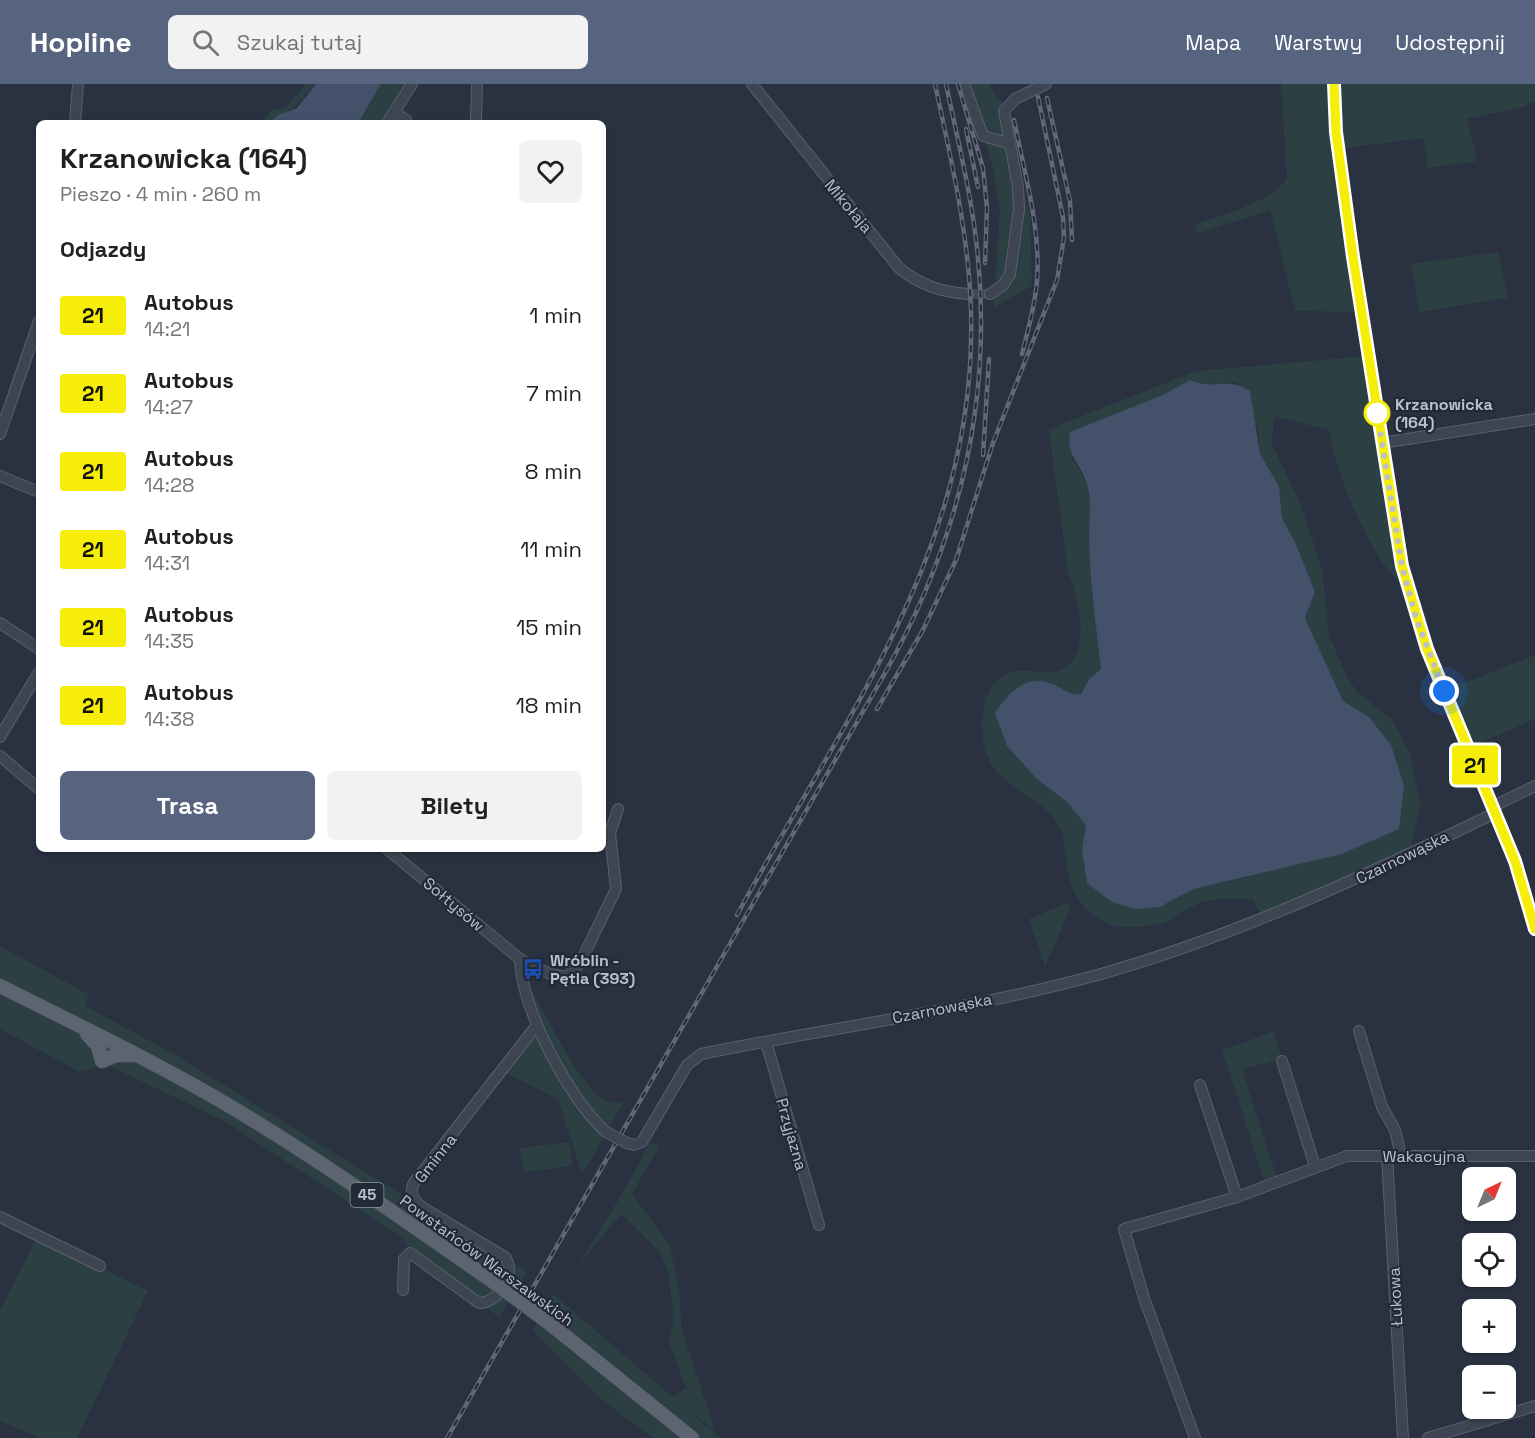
<!DOCTYPE html>
<html lang="pl">
<meta charset="utf-8">
<style>
:root{--surface:#fff;--page:#f2f2f2;--text:#202124;--muted:#757577;--accent:#576480}
body{margin:0;font-family:"Space Grotesk",sans-serif;background:var(--page);color:var(--text);height:100vh;display:flex;flex-direction:column;font-size:22px;white-space:nowrap}
*{box-sizing:border-box;margin:0}
p{font-size:20px;color:var(--muted)}
.icon{flex:none;width:33px;height:33px;fill:none;stroke:currentColor;stroke-width:2;stroke-linecap:round;stroke-linejoin:round}
.map{position:relative;flex:1;overflow:hidden}
.drawer{position:absolute;left:36px;top:36px;width:570px;height:732px;display:flex;flex-direction:column;background:var(--surface);border-radius:9px;box-shadow:0 2px 4px #0004}
.drawer>*{flex:none}
.badge{padding:0 12px;border-radius:4px;font-size:21px;line-height:39px}
.needle{width:39px;rotate:43deg}
.tools{position:absolute;left:1462px;top:1083px;display:grid;gap:12px}
.tools a{display:grid;place-items:center;width:54px;height:54px;border-radius:9px;background:var(--surface);box-shadow:0 2px 4px #0004;font-size:30px}
.you{position:absolute;width:30px;height:30px;margin:-15px;border:4px solid #fff;border-radius:50%;background:#1a73e8;box-shadow:0 0 0 9px #1a73e833}
.map>.badge{position:absolute;translate:-50% -50%;box-shadow:0 0 0 3px #fff}
h2{padding:0 24px;font-size:22px;line-height:54px}
.round{display:grid;place-items:center;flex:none;width:63px;height:63px;border-radius:9px;background:var(--page)}
.overview{display:flex;align-items:center;justify-content:space-between;height:102px;padding:0 24px}
h1{font-size:28px;font-weight:700;line-height:45px}
.action{display:flex;gap:12px;margin-top:auto;padding:12px 24px}
.action a{flex:1;height:69px;border-radius:9px;background:var(--accent);color:#fff;font-size:24px;font-weight:700;line-height:69px;text-align:center}
.action a+a{background:var(--page);color:var(--text)}
ul{padding:0;list-style:none}
li{display:flex;align-items:center;gap:18px;height:78px;padding:0 24px}
li div{flex:1}
li b{display:block;font-size:22px}
li em{font-style:normal}
li .badge{min-width:66px;font-weight:700;text-align:center}
header{display:flex;align-items:center;gap:36px;box-sizing:border-box;height:84px;padding:0 30px;background:var(--accent);color:#fff}
header strong{font-size:28px}
nav{display:flex;gap:33px;margin-inline-start:auto;font-size:21px}
.search{width:420px;height:54px;background:var(--page);display:flex;align-items:center;gap:15px;box-sizing:border-box;padding:0 21px;border-radius:9px;color:var(--muted);font-size:22px}
.map>svg:first-child{display:block}
.green{fill:#2c3f43;fill-rule:evenodd}
.water{fill:#43516b}
.lines{fill:none;stroke-linecap:round;stroke-linejoin:round}
.minor-tunnel{stroke:#404757;stroke-width:10;stroke-dasharray:10 5;stroke-linecap:butt}
.minor-casing{stroke:#59606c;stroke-width:12}
.major-casing{stroke:#474e5b;stroke-width:15}
.minor{stroke:#3e4552;stroke-width:10}
.major{stroke:#5c6472;stroke-width:14}
.rail-casing{stroke:#606878;stroke-width:4.5}
.rail{stroke:#222937;stroke-width:2;stroke-dasharray:7;stroke-linecap:butt}
.minor-bridge-casing{stroke:#59606c;stroke-width:12;stroke-linecap:butt}
.major-bridge-casing{stroke:#474e5b;stroke-width:15;stroke-linecap:butt}
.minor-bridge{stroke:#3e4552;stroke-width:10}
.major-bridge{stroke:#5c6472;stroke-width:14}
.line-casing{stroke:#fff;stroke-width:14}
.line{stroke:#f6ed08;stroke-width:9}
.walk{stroke:#bbc0cc;stroke-width:6;stroke-dasharray:0 10.8}
.stop-dot{fill:#fff;stroke:#f6ed08;stroke-width:3}
.labels{text-anchor:middle;stroke-width:4.5;stroke-linejoin:round;paint-order:stroke}
.shield{fill:#222937;stroke:#8d939f;stroke-width:1.5}
.shield-label{font-size:15px;font-weight:bold;fill:#bbc0cc}
.street-label{font-size:16px;fill:#bbc0cc;stroke:#222937}
.stop-label{font-size:16px;font-weight:bold;fill:#bbc0cc;stroke:#222937;text-anchor:start}
.poi-label{font-size:16px;font-weight:bold;fill:#bbc0cc;stroke:#222937;text-anchor:start}
</style>
<header>
<strong>Hopline</strong>
<div class="search"><svg class="icon" aria-label="search" viewBox="0 0 24 24"><circle cx="10" cy="10" r="6"/><path d="M15 15l6 6"/></svg>Szukaj tutaj</div>
<nav><a>Mapa</a><a>Warstwy</a><a>Udostępnij</a></nav>
</header>
<div class="map">
<svg width="1535" height="1354" viewBox="0 0 1535 1354">
<rect width="100%" height="100%" fill="#2a3242"/>
<g class="green">
<path d="M306,0h10c-18,16 -12,20 -37,31 -7,3 -9,8 -17,8l9,-13 14,-2z"/>
<path d="M381,0h31l-25,39h-29z"/>
<path d="M964,0h25l8,13 10,10 23,111 2,68 -38,21 6,-97 -8,-48z"/>
<path d="M1281,0h254v17l-12,6 -56,12 10,42 -49,7 -5,-30 -85,11 24,163 -67,-1 -25,-101 -68,22h-5l-3,-7c30,-11 72,-20 93,-46z"/>
<path d="M1498,168l10,46 -89,14 -8,-48z"/>
<path d="M1369,272l41,238c-10,-11 -22,-23 -30,-35 -22,-36 -45,-89 -51,-129l-55,-14 -2,28 29,61 21,64 7,66 16,38 12,19 35,28 17,31 12,53 -12,49 -148,61 -8,-14c-18,-2 -41,-2 -58,5 -11,5 -21,14 -32,18 -7,3 -43,5 -49,3 -22,-7 -40,-25 -45,-48 -4,-16 -2,-33 -9,-49 -13,-32 -64,-40 -74,-77 -8,-27 -6,-71 27,-80 13,-4 28,2 41,0 40,-8 26,-74 14,-99l-19,-144 147,-58zM1190,296l15,7 31,-5 22,48 2,24 19,31 3,33 14,26 19,48 -10,26 38,83 26,16 22,28 13,40 -26,53 -36,16 -150,35 -32,18 -78,-58 5,-24 -20,-23 -30,-23 12,-97 23,13 9,-1 8,-15 12,-10 -12,-130 2,-27 -3,-27 -17,-29z"/>
<path d="M1535,571v64l-67,29 -24,-57z"/>
<path d="M1067,819l4,4 -26,59 -16,-47z"/>
<path d="M0,862l89,49 -4,11 89,48 353,218 -28,45 -85,-64 -13,-16 -175,-115 -124,-60 -7,6 -15,4 -80,-43z"/>
<path d="M522,893c23,28 56,115 88,125 4,1 9,0 14,0l-40,69 -4,-3 -22,-69 -56,-28 35,-46z"/>
<path d="M1273,948l9,26 -40,12 36,111 -12,5 -44,-136z"/>
<path d="M569,1058l3,24 -48,6 -4,-24z"/>
<path d="M650,1059l10,2 -28,49 37,50 10,45 3,42 33,100 -36,-29 41,36h-67l-51,-38 -69,-69 20,-37 120,103 13,-9 -17,-46 5,-21 -6,-51 -9,-19 -38,-37 -43,52 44,-72z"/>
<path d="M38,1152l110,55 -71,147h-36l-41,-17v-110z"/>
</g>
<g class="water">
<path d="M316,0h65l-23,39h-90l10,-8 19,-7z"/>
<path d="M1190,296c26,11 36,-4 60,11l10,63 19,32 3,32 14,26 19,48 -10,26 38,83 26,16 22,28 13,40 -5,44 -57,25 -149,35 -33,18 -24,2 -24,-7 -25,-19 -5,-34 4,-24 -19,-23 -30,-23 -30,-33 -12,-33c13,-19 29,-38 55,-30 13,4 17,13 31,11l8,-15 12,-10c-5,-43 -11,-87 -12,-130 0,-18 3,-34 -1,-51 -4,-22 -23,-31 -18,-56l93,-37z"/>
</g>
<g class="lines">
<path class="minor-tunnel" d="M968,210h22"/>
<g class="minor-casing">
<g id="minor">
<path d="M752,0l147,184c21,17 42,24 69,26"/>
<path d="M964,0l19,52 25,7"/>
<path d="M1334,0l2,48 17,125 51,315 32,101 86,207 13,49"/>
<path d="M394,28l12,8 -1,3"/>
<path d="M75,39l3,-39"/>
<path d="M387,39l25,-39"/>
<path d="M476,39l1,-39"/>
<path d="M990,210l13,-9 7,-11 9,-65 -1,-22 -14,-76 11,-12 31,-15"/>
<path d="M0,350l39,-113"/>
<path d="M1382,359l153,-24"/>
<path d="M0,392l39,16"/>
<path d="M0,539l39,26"/>
<path d="M0,653l39,-65"/>
<path d="M0,672l39,33"/>
<path d="M1492,723l43,-21"/>
<path d="M387,765l133,110 30,15 17,3 13,-14 36,-74 -6,-56 8,-24"/>
<path d="M520,875c2,51 49,140 86,173"/>
<path d="M1359,947l23,76 13,23 6,26"/>
<path d="M766,958l53,183"/>
<path d="M1282,977l33,105"/>
<path d="M1200,1001l37,112"/>
<path d="M627,1059l7,2 8,-3 45,-77 14,-11c133,-27 269,-44 400,-80 137,-39 266,-99 394,-161"/>
<path d="M1387,1072l16,282"/>
<path d="M0,1133l100,49"/>
<path d="M403,1206l1,-31 6,-6 69,50c19,0 37,-27 27,-45l-86,-52c-7,-8 -10,-11 -7,-22l124,-159"/>
<path d="M1195,1354l-51,-140 -20,-69 113,-32 110,-41h188"/>
<path d="M1428,1354l107,-32"/>
</g>
</g>
<g class="major-casing">
<g id="major">
<path d="M0,902c80,40 161,79 238,125 88,53 172,113 257,172"/>
<path d="M87,950l11,12 4,15 14,-6h17"/>
<path d="M549,1239l143,115"/>
</g>
</g>
<use href="#minor" class="minor"/>
<use href="#major" class="major"/>
<g class="rail-casing">
<g id="rail">
<path d="M958,0l25,84 4,40 -2,55"/>
<path d="M1047,14l23,103 2,39"/>
<path d="M1014,36c10,52 27,107 23,161 -2,25 -9,49 -15,73"/>
<path d="M966,45l12,58"/>
<path d="M983,371l6,-96"/>
<path d="M877,625l46,-79 33,-70 37,-117 64,-163 7,-42 -1,-21 -25,-120"/>
<path d="M737,831c106,-196 241,-369 234,-603 -2,-78 -20,-152 -36,-228"/>
<path d="M447,1354l438,-765c72,-128 107,-268 93,-415 -5,-58 -20,-116 -32,-174"/>
</g>
</g>
<use href="#rail" class="rail"/>
<g class="minor-bridge-casing">
<path id="minor-bridge" d="M606,1048l21,11"/>
</g>
<g class="major-bridge-casing">
<path id="major-bridge" d="M495,1199l54,40"/>
</g>
<use href="#minor-bridge" class="minor-bridge"/>
<use href="#major-bridge" class="major-bridge"/>
</g>
<g class="lines">
<g class="line-casing">
<path id="line" d="M1334,0l2,48 17,125 49,309 25,83 88,212 20,68"/>
</g>
<use href="#line" class="line"/>
<path class="walk" d="M1377,329l25,153 14,52 28,73"/>
</g>
<defs>
<g id="bus-bare" transform="scale(1.62)"><path d="M-5-6H5V4H4V6H2V4H-2V6H-4V4H-5ZM-3.5-4V0h7V-4ZM-3.5 1.2v1.5H-2V1.2ZM2 1.2v1.5H3.5V1.2Z" fill="#1a4fb4" stroke="#222937" stroke-width="2.5" paint-order="stroke"/></g>
</defs>
<g fill-rule="evenodd">
<use href="#bus-bare" x="533" y="885"/>
</g>
<circle class="stop-dot" cx="1377" cy="329" r="12"/>
<g class="labels">
<rect class="shield" x="350.5" y="1099" width="33" height="24" rx="4.5"/>
<g class="shield-label">
<text x="367" y="1116">45</text>
</g>
<g class="street-label">
<text transform="translate(849 122) rotate(50)" y="6">Mikołaja</text>
<text transform="translate(1402 773) rotate(-26)" y="6">Czarnowąska</text>
<text transform="translate(454 820) rotate(40)" y="6">Sołtysów</text>
<text transform="translate(942 924) rotate(-11)" y="6">Czarnowąska</text>
<text transform="translate(792 1050) rotate(74)" y="6">Przyjazna</text>
<text x="1424" y="1078">Wakacyjna</text>
<text transform="translate(435 1074) rotate(-52)" y="6">Gminna</text>
<text transform="translate(487 1176) rotate(36)" y="6">Powstańców Warszawskich</text>
<text transform="translate(1395 1213) rotate(-93)" y="6">Łukowa</text>
</g>
<g class="stop-label">
<text x="1395" y="326">Krzanowicka<tspan x="1395" dy="18">(164)</tspan></text>
</g>
<g class="poi-label">
<text x="550" y="882">Wróblin -<tspan x="550" dy="18">Pętla (393)</tspan></text>
</g>
</g>
</svg>
<div class="tools">
<a><svg class="needle" viewBox="-14 -14 28 28"><path d="M0-13l5 13h-10z" fill="#e53935"/><path d="M0 13l5-13h-10z" fill="#757577"/></svg></a>
<a><svg class="icon" aria-label="locate" viewBox="0 0 24 24"><circle cx="12" cy="12" r="6"/><path d="M12 2v4M12 18v4M2 12h4M18 12h4"/></svg></a>
<a>+</a>
<a>−</a>
</div>
<div class="you" style="left:1444px;top:607px"></div>
<b class="badge" style="left:1475px;top:681px;background:#f6ed08;color:#111">21</b>
<section class="drawer">
<div class="overview"><div><h1>Krzanowicka (164)</h1><p>Pieszo · 4 min · 260 m</p></div><a class="round"><svg class="icon" aria-label="heart" viewBox="0 0 24 24"><path d="M12 20l-8-8c-3-5 5-10 8-4 3-6 11-1 8 4z"/></svg></a></div>
<h2>Odjazdy</h2>
<ul>
<li><span class="badge" style="background:#f6ed08;color:#111">21</span><div><b>Autobus</b><p>14:21</p></div><em>1 min</em></li>
<li><span class="badge" style="background:#f6ed08;color:#111">21</span><div><b>Autobus</b><p>14:27</p></div><em>7 min</em></li>
<li><span class="badge" style="background:#f6ed08;color:#111">21</span><div><b>Autobus</b><p>14:28</p></div><em>8 min</em></li>
<li><span class="badge" style="background:#f6ed08;color:#111">21</span><div><b>Autobus</b><p>14:31</p></div><em>11 min</em></li>
<li><span class="badge" style="background:#f6ed08;color:#111">21</span><div><b>Autobus</b><p>14:35</p></div><em>15 min</em></li>
<li><span class="badge" style="background:#f6ed08;color:#111">21</span><div><b>Autobus</b><p>14:38</p></div><em>18 min</em></li>
</ul>
<div class="action"><a>Trasa</a><a>Bilety</a></div>
</section>
</div>
